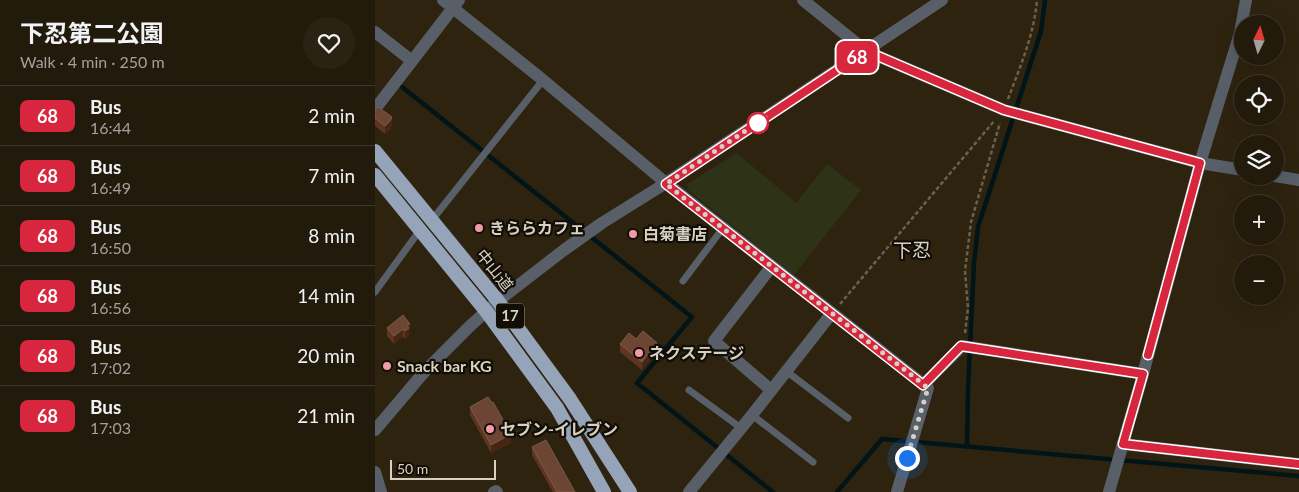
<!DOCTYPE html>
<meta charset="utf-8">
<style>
:root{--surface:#221a0b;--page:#2a2314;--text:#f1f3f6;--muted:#a2a19d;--line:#3f382c}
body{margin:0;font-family:Lato,"Noto Sans JP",sans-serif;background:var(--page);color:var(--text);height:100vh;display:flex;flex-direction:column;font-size:19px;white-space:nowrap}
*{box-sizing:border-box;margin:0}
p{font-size:16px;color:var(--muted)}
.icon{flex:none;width:28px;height:28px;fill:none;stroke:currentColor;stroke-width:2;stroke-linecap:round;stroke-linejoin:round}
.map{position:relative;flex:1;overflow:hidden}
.side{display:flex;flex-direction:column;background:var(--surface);width:375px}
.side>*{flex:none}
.badge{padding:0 10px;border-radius:8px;font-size:18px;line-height:32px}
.needle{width:32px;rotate:5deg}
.tools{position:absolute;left:859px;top:15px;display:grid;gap:10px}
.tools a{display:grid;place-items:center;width:50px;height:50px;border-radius:50%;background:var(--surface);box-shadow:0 5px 20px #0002,0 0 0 1px var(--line);font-size:25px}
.scale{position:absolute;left:15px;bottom:12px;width:106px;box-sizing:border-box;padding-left:5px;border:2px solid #d7d0c4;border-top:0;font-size:14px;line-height:18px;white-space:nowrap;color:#d7d0c4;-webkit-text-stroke:4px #120d05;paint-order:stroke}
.you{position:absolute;width:25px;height:25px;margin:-12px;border:4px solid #fff;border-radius:50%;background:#1a73e8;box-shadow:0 0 0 8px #1a73e833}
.map>.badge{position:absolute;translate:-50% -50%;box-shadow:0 0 0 2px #fff}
.round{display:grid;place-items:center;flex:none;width:52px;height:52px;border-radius:26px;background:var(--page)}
.overview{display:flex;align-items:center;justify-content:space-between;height:85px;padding:0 20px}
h1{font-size:24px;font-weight:700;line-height:38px}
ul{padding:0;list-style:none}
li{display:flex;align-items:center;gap:15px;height:60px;padding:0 20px;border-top:1px solid var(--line)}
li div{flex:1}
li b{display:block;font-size:19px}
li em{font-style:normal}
li .badge{min-width:55px;font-weight:700;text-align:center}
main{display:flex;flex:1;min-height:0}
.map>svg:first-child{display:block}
.green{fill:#2e3317}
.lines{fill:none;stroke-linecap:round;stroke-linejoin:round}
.stream{stroke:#011418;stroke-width:4.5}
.path{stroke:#6a6150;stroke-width:2.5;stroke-dasharray:4 2.5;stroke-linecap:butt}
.service{stroke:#585f68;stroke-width:7}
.minor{stroke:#585f68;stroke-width:12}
.tertiary{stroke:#585f68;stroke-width:12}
.trunk{stroke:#95a4b8;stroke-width:14}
.wall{fill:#5f3522}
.shaded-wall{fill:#462713}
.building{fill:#6c4534;stroke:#7d5b4a}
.line-casing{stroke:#fff;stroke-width:11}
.line{stroke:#d7263d;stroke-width:8}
.walk{stroke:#d7d0c4;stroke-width:5;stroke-dasharray:0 9}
.stop-dot{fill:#fff;stroke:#d7263d;stroke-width:2.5}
.poi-dot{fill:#f39aa9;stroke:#120d05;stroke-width:2}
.labels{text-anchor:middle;stroke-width:4.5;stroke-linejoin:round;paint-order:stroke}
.shield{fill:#120d05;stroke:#9c968b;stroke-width:1}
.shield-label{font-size:15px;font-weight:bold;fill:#d7d0c4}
.poi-label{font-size:16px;font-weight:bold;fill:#d7d0c4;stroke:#120d05;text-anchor:start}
.street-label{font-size:16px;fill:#d7d0c4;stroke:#120d05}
.quarter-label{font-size:19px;fill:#d7d0c4;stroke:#120d05}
</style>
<main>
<section class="side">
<div class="overview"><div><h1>下忍第二公園</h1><p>Walk · 4 min · 250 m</p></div><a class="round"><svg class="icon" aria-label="heart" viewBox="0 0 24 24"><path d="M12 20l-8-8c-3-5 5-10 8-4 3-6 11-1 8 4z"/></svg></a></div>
<ul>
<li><span class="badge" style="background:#d7263d;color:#fff">68</span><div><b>Bus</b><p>16:44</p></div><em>2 min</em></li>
<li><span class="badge" style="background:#d7263d;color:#fff">68</span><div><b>Bus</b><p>16:49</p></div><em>7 min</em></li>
<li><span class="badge" style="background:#d7263d;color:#fff">68</span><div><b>Bus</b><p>16:50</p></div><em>8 min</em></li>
<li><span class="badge" style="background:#d7263d;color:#fff">68</span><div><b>Bus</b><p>16:56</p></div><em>14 min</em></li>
<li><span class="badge" style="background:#d7263d;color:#fff">68</span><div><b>Bus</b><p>17:02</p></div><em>20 min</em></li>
<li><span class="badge" style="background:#d7263d;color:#fff">68</span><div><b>Bus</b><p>17:03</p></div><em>21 min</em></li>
</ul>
</section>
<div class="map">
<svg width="924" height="492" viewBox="0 0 924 492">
<rect width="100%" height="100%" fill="#2d230f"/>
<path class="green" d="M362,153l59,50 31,-39 34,26 -67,85 -106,-85 -1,-6z"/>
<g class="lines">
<g class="stream">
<path d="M27,87l290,230 -55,66 136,109"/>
<path d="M592,446l1,-56 6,-127 4,-36 63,-196 4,-31"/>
<path d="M462,492l45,-53 417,37"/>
</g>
<g class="path">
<path d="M633,99c12,-32 26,-64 29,-99"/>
<path d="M465,304l155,-184"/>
<path d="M590,333l3,-25 -3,-37 6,-49 29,-99"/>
</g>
<g class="service">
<path d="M57,220l111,-140"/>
<path d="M308,281l40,-53"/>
<path d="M0,292l45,-62"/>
<path d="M411,371l62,47"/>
<path d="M314,390l52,38"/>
<path d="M377,415l61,47"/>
</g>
<g class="minor">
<path d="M68,0l100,80 123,103 262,205 -31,104"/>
<path d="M428,0l63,51 138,59 196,53 43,7"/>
<path d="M0,32l37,29"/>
<path d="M0,109l84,-109"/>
<path d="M900,176l24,4"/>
<path d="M548,385l39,-39 181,28"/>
<path d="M396,390l-57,-49 58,-75"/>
<path d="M748,444l176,20"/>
<path d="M0,472l6,20"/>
<path d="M119,492l2,-1 1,1"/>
<path d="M314,492l63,-77 80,-102"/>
<path d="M734,492l34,-118 57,-211 40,-130 6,-33"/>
</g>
<path class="tertiary" d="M0,430l50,-59 45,-45 28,-25 66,-51 38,-27 64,-40 276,-183"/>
<g class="trunk">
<path d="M0,151l123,150 72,98 60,93"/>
<path d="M0,175l111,136 71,97 47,84"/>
</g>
</g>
<g class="wall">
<path d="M0,110l17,15 -2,5 -5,4 -10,-8z"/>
<path d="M28,315l7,17h-1v4l-4,3 -2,-2 -9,7 -7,-8v-8z"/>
<path d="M261,339l21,12 -15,19 -22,-18v-8z"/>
<path d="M95,407l41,36 -20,10 -21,-38z"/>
<path d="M157,447l43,45h-22l-21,-37z"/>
</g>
<g class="shaded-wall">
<path d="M17,117v8l-2,5 -5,4v-8z"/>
<path d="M35,324v8h-1v4l-4,3v-8l2,-5z"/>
<path d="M28,329v8l-9,7v-8z"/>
<path d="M282,343v8l-15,19v-8z"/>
<path d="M136,434v9l-20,10v-8z"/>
</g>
<g class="building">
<path d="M3,107l14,10 -2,4 -5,5 -10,-8v-8z"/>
<path d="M28,315l7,9 -3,2 2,2 -4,3 -2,-2 -9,7 -7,-8z"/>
<path d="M268,331l14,12 -15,19 -22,-18 9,-11 7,6z"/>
<path d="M113,397l4,6 1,-1 18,32 -20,11 -21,-38z"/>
<path d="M171,440l29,52h-18l-25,-45z"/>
</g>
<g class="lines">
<g class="line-casing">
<path id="line" d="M773,355l52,-192 -196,-53 -138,-59 -200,133 257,201 38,-39 182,28 -20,70 176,20"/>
</g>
<use href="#line" class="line"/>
<path class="walk" d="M383,123l8,-6 -100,67 262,204 -21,70"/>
</g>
<circle class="stop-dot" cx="383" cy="123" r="10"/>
<g class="poi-dot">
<circle cx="104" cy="228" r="5"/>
<circle cx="258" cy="234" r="5"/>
<circle cx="264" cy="353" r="5"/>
<circle cx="12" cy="366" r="5"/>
<circle cx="115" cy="429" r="5"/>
</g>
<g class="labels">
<rect class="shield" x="121" y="303.5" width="28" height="25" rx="4"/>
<g class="shield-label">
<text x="135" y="321">17</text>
</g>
<g class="poi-label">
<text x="114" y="234">きららカフェ</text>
<text x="268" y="240">白菊書店</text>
<text x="274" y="359">ネクステージ</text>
<text x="22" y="372">Snack bar KG</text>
<text x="125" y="435">セブン-イレブン</text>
</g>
<g class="street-label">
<text transform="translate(120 270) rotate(51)" y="6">中山道</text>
</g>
<g class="quarter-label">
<text x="537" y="257">下忍</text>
</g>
</g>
</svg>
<div class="tools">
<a><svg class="needle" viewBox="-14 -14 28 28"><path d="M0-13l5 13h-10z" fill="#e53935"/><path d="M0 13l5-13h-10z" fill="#a2a19d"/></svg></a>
<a><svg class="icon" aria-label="locate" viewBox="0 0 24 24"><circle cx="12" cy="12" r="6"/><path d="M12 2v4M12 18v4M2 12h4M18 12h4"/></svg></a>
<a><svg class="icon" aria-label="layers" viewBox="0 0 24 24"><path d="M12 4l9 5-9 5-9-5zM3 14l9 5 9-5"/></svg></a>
<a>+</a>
<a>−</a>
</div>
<div class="scale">50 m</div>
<div class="you" style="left:532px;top:458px"></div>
<b class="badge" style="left:482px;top:57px;background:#d7263d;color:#fff">68</b>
</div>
</main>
